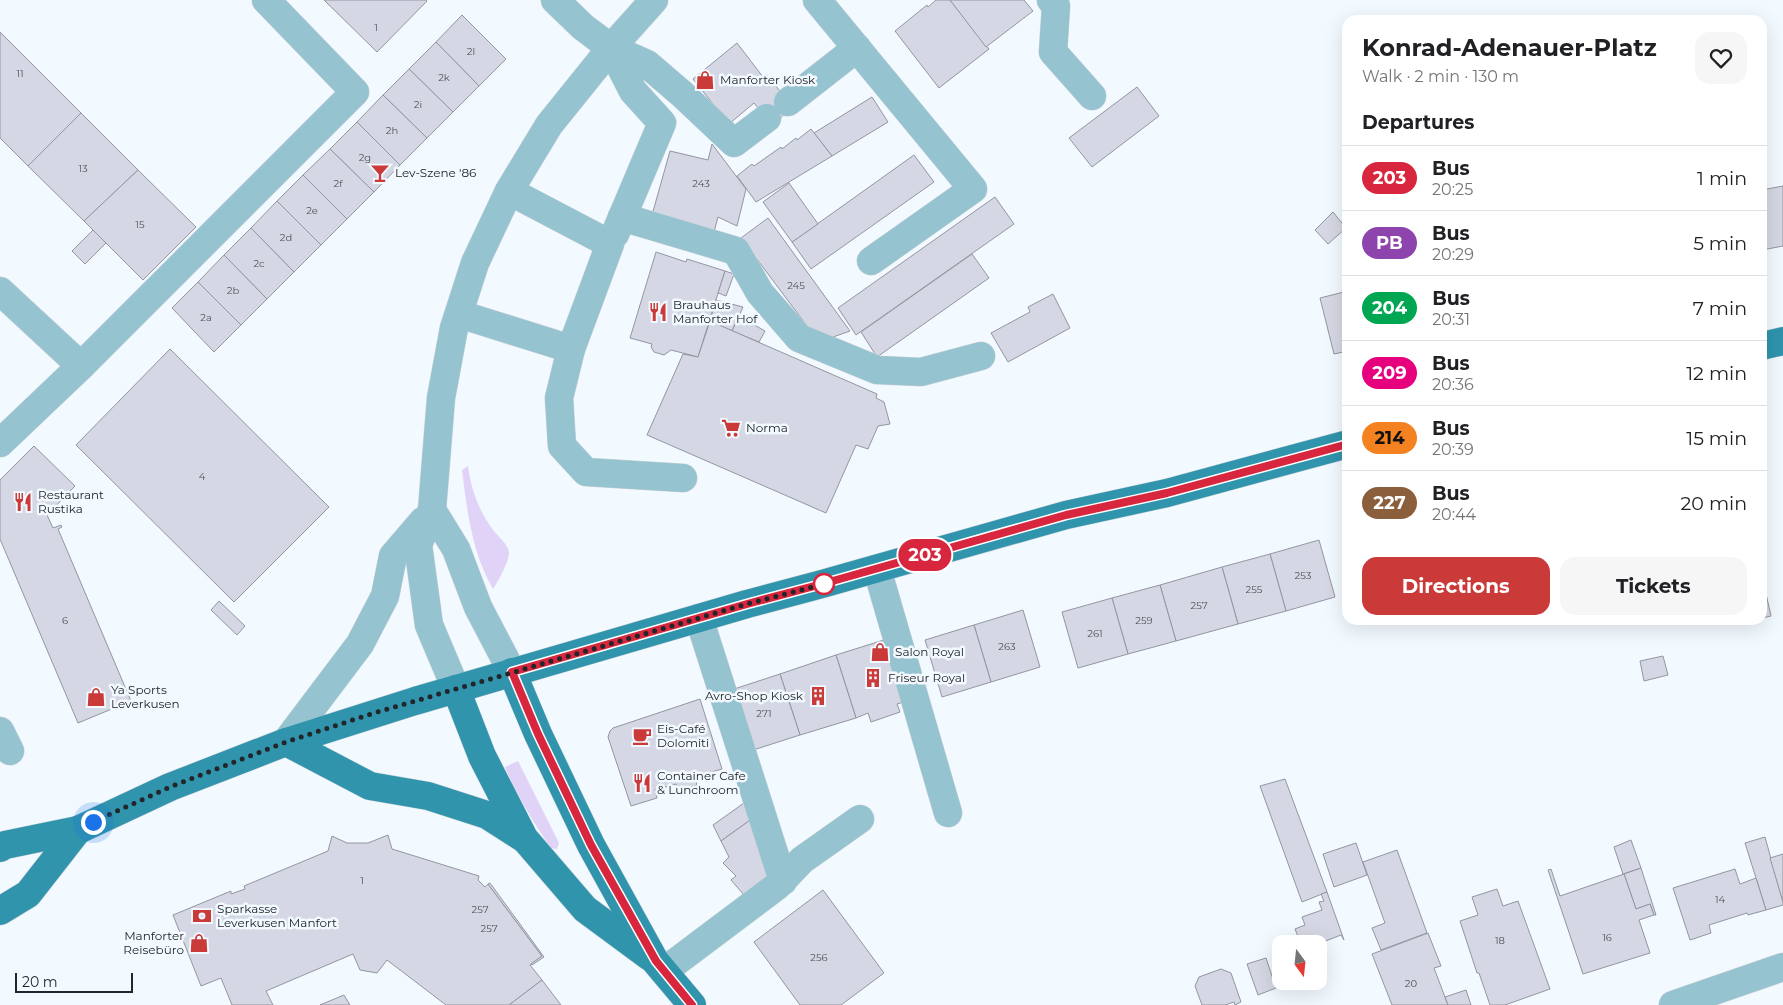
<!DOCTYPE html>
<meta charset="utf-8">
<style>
:root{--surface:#fff;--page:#f6f6f6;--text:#202124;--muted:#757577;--line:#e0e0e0;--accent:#c93a38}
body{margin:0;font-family:Montserrat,sans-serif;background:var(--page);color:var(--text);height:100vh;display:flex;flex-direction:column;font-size:19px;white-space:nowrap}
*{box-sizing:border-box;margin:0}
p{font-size:16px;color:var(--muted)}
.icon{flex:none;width:28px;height:28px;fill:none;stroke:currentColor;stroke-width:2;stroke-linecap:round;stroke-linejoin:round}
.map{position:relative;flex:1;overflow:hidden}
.panel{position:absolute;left:1342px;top:15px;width:425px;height:610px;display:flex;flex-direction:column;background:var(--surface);border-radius:15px;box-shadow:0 5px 20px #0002}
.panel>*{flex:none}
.badge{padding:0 10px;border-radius:16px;font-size:18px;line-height:32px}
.needle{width:32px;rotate:165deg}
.controls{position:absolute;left:1272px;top:935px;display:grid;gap:10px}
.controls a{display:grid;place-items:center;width:55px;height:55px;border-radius:10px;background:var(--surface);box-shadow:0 5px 20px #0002;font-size:25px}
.scale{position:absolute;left:15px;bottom:12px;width:118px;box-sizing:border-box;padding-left:5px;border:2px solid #22262a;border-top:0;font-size:14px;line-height:18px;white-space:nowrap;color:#22262a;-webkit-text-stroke:4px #f2f9ff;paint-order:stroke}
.you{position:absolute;width:25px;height:25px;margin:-12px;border:4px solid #fff;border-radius:50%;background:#1a73e8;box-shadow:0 0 0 8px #1a73e833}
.map>.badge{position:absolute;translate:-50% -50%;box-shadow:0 0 0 2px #fff}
h2{padding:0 20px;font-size:19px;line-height:45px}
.round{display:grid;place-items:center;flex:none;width:52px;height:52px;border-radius:15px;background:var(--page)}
.head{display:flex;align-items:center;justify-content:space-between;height:85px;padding:0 20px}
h1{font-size:24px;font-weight:700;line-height:38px}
.button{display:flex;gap:10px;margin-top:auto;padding:10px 20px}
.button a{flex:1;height:58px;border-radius:15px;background:var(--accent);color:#fff;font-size:20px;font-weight:700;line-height:58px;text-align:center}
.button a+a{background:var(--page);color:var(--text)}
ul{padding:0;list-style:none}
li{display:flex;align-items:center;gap:15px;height:65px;padding:0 20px;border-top:1px solid var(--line)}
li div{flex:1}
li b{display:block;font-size:19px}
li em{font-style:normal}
li .badge{min-width:55px;font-weight:700;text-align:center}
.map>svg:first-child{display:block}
.green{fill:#e0d3f7}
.building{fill:#d5d8e4;stroke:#9396a1}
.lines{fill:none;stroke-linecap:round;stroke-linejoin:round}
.minor-casing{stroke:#cdd3d9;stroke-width:29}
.major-casing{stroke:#cdd3d9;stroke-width:29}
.minor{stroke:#96c3d0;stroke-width:28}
.major{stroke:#2f94ac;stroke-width:28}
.line-casing{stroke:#fff;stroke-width:11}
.line{stroke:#d7263d;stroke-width:8}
.walk{stroke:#22262a;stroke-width:5;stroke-dasharray:0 9}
.stop-dot{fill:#fff;stroke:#d7263d;stroke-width:2.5}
.labels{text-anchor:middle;stroke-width:5;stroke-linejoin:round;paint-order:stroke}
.number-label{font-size:10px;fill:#4f5258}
.poi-label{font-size:12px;fill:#22262a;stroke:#f2f9ff;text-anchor:start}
</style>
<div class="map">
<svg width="1783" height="1005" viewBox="0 0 1783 1005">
<rect width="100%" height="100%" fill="#f2f9ff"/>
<g class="green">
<path d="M468,466c3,23 11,46 26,65 4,6 15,14 15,22 0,8 -11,29 -16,36 -21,-36 -26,-78 -31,-119z"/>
<path d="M518,761l41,82 -2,6 -6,-1c-18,-26 -34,-52 -46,-81z"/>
</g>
<g class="building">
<path d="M324,0h102l1,1 -50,51z"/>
<path d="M936,0h14l39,49 -50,39 -44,-57 32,-26 1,2z"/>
<path d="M950,0h74l9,11 -47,36z"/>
<path d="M462,15l44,44 -27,27 -43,-44z"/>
<path d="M0,32l81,81 -53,53 -28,-28z"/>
<path d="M436,42l43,44 -26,26 -44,-43z"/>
<path d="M737,43l26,34 3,-3 27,33 -21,18 -18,-22 -25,21 -36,-45z"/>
<path d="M409,69l44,43 -26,26 -44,-43z"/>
<path d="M1137,87l22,29 -67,51 -23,-29z"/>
<path d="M383,95l44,43 -27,27 -43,-43z"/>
<path d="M872,97l16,25 -56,34 -18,-23z"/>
<path d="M81,113l57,57 -54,51 -56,-55z"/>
<path d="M357,122l43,43 -26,27 -44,-43z"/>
<path d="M811,129l21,27 -76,46 -19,-26 15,-12 2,2 27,-19 1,2 14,-11 1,2z"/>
<path d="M712,144l34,45 -9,37 -19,-9 -4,15 -62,-17 18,-64 38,9z"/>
<path d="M330,149l44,43 -27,27 -44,-44z"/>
<path d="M914,155l20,27 -123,87 -19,-27z"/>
<path d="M138,170l58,57 -53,53 -59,-59z"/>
<path d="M303,175l44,44 -26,26 -44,-44z"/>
<path d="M789,183l29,41 -26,18 -29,-40z"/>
<path d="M1783,186v60l-21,4v-60z"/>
<path d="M995,197l19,27 -158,111 -18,-27z"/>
<path d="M277,201l44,44 -27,27 -43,-44z"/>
<path d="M1333,212l13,16 -18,16 -13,-14z"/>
<path d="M768,218l82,113 -31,11 -78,-104z"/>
<path d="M251,228l43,44 -27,27 -43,-44z"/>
<path d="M93,230l13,13 -21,21 -13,-13z"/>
<path d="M656,252l30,10 1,-3 38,12 -27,86 -27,-7 -7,5 -10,-3 -3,-5 1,-3 -22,-6z"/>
<path d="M972,254l17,24 -112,79 -16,-25z"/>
<path d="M224,255l43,44 -26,26 -43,-43z"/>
<path d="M725,271l9,3 -8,22 -8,-3z"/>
<path d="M198,282l43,43 -27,27 -42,-44z"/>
<path d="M1348,291v60l-14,3 -14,-56z"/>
<path d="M1053,294l17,34 -62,34 -17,-29 39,-21 -2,-5z"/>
<path d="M716,300l27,7 -11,24 -22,-10z"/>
<path d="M739,316l26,15 -6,11 -27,-11z"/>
<path d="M710,321l167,73 -1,4 8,4 6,22 -12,2 -10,23 -12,-4 -30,68 -179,-78 36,-81 15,3z"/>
<path d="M170,349l159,158 -95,95 -158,-157z"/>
<path d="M34,446l41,40 -28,29 6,13 8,-3 1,2 -4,2 73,172 -53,22 -78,-184v-59z"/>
<path d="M1319,540l16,57 -49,14 -16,-57z"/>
<path d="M1270,554l16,57 -48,13 -16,-57z"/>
<path d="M1222,567l16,57 -62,17 -16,-56z"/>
<path d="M1160,585l16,56 -48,13 -16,-56z"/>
<path d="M1762,585h2l7,31 -9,2z"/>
<path d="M1112,598l16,56 -50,14 -16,-56z"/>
<path d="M219,601l26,25 -8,9 -26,-25z"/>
<path d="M1023,610l17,57 -49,15 -17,-57z"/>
<path d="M974,625l17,57 -49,15 -17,-57z"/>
<path d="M890,638l20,62 -13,4 3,8 -29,10 -3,-9 -12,5 -20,-63z"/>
<path d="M836,655l20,63 -56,17 -20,-61z"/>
<path d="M1663,656l5,19 -24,6 -4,-20z"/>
<path d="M780,674l20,61 -53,17 -19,-61z"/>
<path d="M700,699l22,70 -27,8 2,8 -19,7 -2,-8 -21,6 2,8 -26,8 -23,-69 2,-6 3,-3z"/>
<path d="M1285,779l42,113 -25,10 -42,-116z"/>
<path d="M744,803l9,15 -32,23 -8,-16z"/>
<path d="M753,818l19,57 -28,20 -13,-15 5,-4 -13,-13 6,-6 -8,-16z"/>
<path d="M388,835l4,14 87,27 -1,4 7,7 3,-3 54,72 -12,9 12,15 -33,25h-63l-59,-45 -10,13 -17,-3 -7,-16 -87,37 7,14h-41l-11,-27 -20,8 -28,-71 58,-24v3l14,-5 -1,-3 84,-35 4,-15 15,7h21z"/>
<path d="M1765,837l18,65v3l-17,5 -21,-67z"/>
<path d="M1631,840l10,28 -18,6 -9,-27z"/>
<path d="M1356,843l11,32 -33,12 -11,-33z"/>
<path d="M1397,850l30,83 -46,17 -9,-22 13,-5 -22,-61z"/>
<path d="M1783,854v48l-13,-44z"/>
<path d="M1641,868l15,47h-2l-4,-11 -14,5 -12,-35z"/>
<path d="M1551,869l9,27 64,-22 12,35 14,-5 4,11 -15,5 11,33 -67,21 -35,-104z"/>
<path d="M1735,869l5,15 16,-6 10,32 -18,5 -1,-2 -38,12 2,8 -21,7 -17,-52z"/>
<path d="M490,883l54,74 -12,8 -1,-1 11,-8 -54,-72z"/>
<path d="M1497,889l6,17 15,-5 32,88 -45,16h-15l-11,-32h-2l-17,-52 18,-6 -6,-18z"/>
<path d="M823,890l61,83 -43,32h-41l-46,-63z"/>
<path d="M1327,892l17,48 -3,-5 -23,9h-17l-6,-15 10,-4 -3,-8 20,-7 -3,-8 5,-1 -3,-7z"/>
<path d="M1428,933l13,33 -7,2 14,37h-56l-20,-51z"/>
<path d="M1266,958l10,30 -18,7 -11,-31z"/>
<path d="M1221,969l10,4 10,29 -6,3 -1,-3 -9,3h-23l-7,-19 4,-9z"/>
<path d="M542,980l19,25h-52z"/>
<path d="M1466,990l5,15h-23l-3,-8z"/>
<path d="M344,995l6,10h-30z"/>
</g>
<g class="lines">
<g class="minor-casing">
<g id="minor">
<path d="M555,0l28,27 28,21 36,16 35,30 52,49 33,-25"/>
<path d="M817,0l156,189 -102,72"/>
<path d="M1051,0l5,6 -3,46 39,44"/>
<path d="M611,48l22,43 29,32 -47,111"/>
<path d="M788,102l69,-54"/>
<path d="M622,217l114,34 24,42 39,45 78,32 44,2 60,-16"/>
<path d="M0,291l81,75"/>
<path d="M459,314l112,35 39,-105 -101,-53"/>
<path d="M571,349l-12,49 3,48 24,26 97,6"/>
<path d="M0,443l81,-77 274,-274 -89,-92"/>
<path d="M432,510l24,39 22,58 34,65"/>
<path d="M877,569l71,244"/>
<path d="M699,618l84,263"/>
<path d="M456,689l-27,-64 -11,-80 14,-35 9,-112 13,-70 21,-65 34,-72 40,-66 62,-77 43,-48"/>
<path d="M0,731l10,20"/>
<path d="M286,742l74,-98 25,-48 8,-40 30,-35"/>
<path d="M664,971l113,-85 25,-26 58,-41"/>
<path d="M1673,1005l110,-38"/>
</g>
</g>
<g class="major-casing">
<g id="major">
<path d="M1762,346l21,-5"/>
<path d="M512,672l26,62 53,111 64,116 37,44"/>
<path d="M456,689l26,67 42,82 61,71 65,48"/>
<path d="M286,742l84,44 58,10 59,19 36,23"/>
<path d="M0,848l5,-3 73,-15 92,-43 116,-45 129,-41 332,-97 75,-20 244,-69 101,-22 181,-49"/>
<path d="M0,911l28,-17 50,-64"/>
</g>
</g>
<use href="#minor" class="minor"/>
<use href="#major" class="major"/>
</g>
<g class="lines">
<g class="line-casing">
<path id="line" d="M692,1005l-36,-44 -65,-116 -53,-111 -26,-62 235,-68 75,-20 244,-69 101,-22 181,-49"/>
</g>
<use href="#line" class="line"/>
<path class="walk" d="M93,822l77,-35 116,-45 88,-29 373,-109 77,-20"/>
</g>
<defs>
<g id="shop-bare" transform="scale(1.5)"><path d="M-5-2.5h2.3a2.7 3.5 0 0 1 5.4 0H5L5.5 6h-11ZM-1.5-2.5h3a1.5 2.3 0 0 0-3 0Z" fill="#c93a38" stroke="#f2f9ff" stroke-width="2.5" paint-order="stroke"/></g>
<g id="bar-bare" transform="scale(1.5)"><path d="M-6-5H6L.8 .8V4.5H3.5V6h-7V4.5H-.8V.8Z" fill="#c93a38" stroke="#f2f9ff" stroke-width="2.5" paint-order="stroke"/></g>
<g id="restaurant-bare" transform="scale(1.5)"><path d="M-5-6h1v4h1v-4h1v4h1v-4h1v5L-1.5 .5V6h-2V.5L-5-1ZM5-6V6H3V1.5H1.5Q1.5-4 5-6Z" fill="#c93a38" stroke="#f2f9ff" stroke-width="2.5" paint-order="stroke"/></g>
<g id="supermarket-bare" transform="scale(1.5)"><path d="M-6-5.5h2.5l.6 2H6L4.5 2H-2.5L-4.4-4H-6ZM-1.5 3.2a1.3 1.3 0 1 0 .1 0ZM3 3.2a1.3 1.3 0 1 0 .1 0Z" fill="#c93a38" stroke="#f2f9ff" stroke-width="2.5" paint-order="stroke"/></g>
<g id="building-bare" transform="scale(1.5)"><path d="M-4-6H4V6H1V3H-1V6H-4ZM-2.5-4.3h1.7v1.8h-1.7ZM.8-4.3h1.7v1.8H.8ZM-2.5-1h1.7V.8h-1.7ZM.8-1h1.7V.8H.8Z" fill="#c93a38" stroke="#f2f9ff" stroke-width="2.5" paint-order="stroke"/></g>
<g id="cafe-bare" transform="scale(1.5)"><path d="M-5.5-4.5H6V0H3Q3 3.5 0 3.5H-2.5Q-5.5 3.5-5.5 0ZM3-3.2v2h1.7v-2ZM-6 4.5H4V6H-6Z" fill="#c93a38" stroke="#f2f9ff" stroke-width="2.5" paint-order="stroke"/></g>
<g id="bank-bare" transform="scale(1.5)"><path d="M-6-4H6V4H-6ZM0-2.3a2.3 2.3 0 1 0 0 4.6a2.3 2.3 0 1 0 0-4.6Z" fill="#c93a38" stroke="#f2f9ff" stroke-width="2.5" paint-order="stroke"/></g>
</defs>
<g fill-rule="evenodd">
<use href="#shop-bare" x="705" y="80"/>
<use href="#bar-bare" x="380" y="173"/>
<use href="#restaurant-bare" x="658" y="312"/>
<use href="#supermarket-bare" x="731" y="428"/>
<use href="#restaurant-bare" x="23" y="502"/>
<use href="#shop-bare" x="880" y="652"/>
<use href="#building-bare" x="873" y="678"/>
<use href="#building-bare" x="818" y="696"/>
<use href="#shop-bare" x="96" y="697"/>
<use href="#cafe-bare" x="642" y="736"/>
<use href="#restaurant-bare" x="642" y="783"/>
<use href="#bank-bare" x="202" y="916"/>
<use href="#shop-bare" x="199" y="943"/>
</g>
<circle class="stop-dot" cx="824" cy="584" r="10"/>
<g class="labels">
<g class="number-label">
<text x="376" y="31">1</text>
<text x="471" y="55">2l</text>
<text x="20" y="77">11</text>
<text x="444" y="81">2k</text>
<text x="418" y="108">2i</text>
<text x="392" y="134">2h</text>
<text x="365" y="161">2g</text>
<text x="83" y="172">13</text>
<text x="338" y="187">2f</text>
<text x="701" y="187">243</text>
<text x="312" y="214">2e</text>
<text x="140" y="228">15</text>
<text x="286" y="241">2d</text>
<text x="259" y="267">2c</text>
<text x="796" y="289">245</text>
<text x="233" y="294">2b</text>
<text x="206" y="321">2a</text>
<text x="202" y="480">4</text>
<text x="1303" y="579">253</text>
<text x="1254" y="593">255</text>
<text x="1199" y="609">257</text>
<text x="65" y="624">6</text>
<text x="1144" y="624">259</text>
<text x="1095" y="637">261</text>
<text x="1007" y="650">263</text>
<text x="764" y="717">271</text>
<text x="362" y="884">1</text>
<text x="1720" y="903">14</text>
<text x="480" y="913">257</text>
<text x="489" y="932">257</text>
<text x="1607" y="941">16</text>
<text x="1500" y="944">18</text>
<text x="819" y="961">256</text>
<text x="1411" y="987">20</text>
</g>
<g class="poi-label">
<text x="720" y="84">Manforter Kiosk</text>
<text x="395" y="177">Lev-Szene '86</text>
<text x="673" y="309">Brauhaus<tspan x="673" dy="14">Manforter Hof</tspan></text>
<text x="746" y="432">Norma</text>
<text x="38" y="499">Restaurant<tspan x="38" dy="14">Rustika</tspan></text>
<text x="895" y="656">Salon Royal</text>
<text x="888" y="682">Friseur Royal</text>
<text x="111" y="694">Ya Sports<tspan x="111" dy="14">Leverkusen</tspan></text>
<text x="803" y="700" text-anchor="end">Avro-Shop Kiosk</text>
<text x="657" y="733">Eis-Café<tspan x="657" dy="14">Dolomiti</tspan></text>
<text x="657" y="780">Container Cafe<tspan x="657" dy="14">&amp; Lunchroom</tspan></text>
<text x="217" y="913">Sparkasse<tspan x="217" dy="14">Leverkusen Manfort</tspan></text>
<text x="184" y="940" text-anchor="end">Manforter<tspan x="184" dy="14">Reisebüro</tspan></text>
</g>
</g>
</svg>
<div class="controls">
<a><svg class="needle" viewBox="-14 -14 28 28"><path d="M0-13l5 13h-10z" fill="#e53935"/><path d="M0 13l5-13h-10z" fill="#757577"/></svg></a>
</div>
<div class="scale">20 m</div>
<div class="you" style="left:93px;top:822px"></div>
<b class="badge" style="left:925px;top:555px;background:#d7263d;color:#fff">203</b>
<section class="panel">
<div class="head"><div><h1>Konrad-Adenauer-Platz</h1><p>Walk · 2 min · 130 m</p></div><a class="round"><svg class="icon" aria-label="heart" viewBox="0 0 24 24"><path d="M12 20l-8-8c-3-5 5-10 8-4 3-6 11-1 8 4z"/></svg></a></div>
<h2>Departures</h2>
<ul>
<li><span class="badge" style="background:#d7263d;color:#fff">203</span><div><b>Bus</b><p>20:25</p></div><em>1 min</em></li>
<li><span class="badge" style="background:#8e44ad;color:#fff">PB</span><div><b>Bus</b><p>20:29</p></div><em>5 min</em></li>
<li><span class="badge" style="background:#00a651;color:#fff">204</span><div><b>Bus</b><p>20:31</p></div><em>7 min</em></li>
<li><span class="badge" style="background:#e6007e;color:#fff">209</span><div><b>Bus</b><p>20:36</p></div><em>12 min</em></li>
<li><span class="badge" style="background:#f58220;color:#111">214</span><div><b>Bus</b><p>20:39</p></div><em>15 min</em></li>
<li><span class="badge" style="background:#8b5e3c;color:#fff">227</span><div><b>Bus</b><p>20:44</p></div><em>20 min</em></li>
</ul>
<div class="button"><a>Directions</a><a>Tickets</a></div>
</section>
</div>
